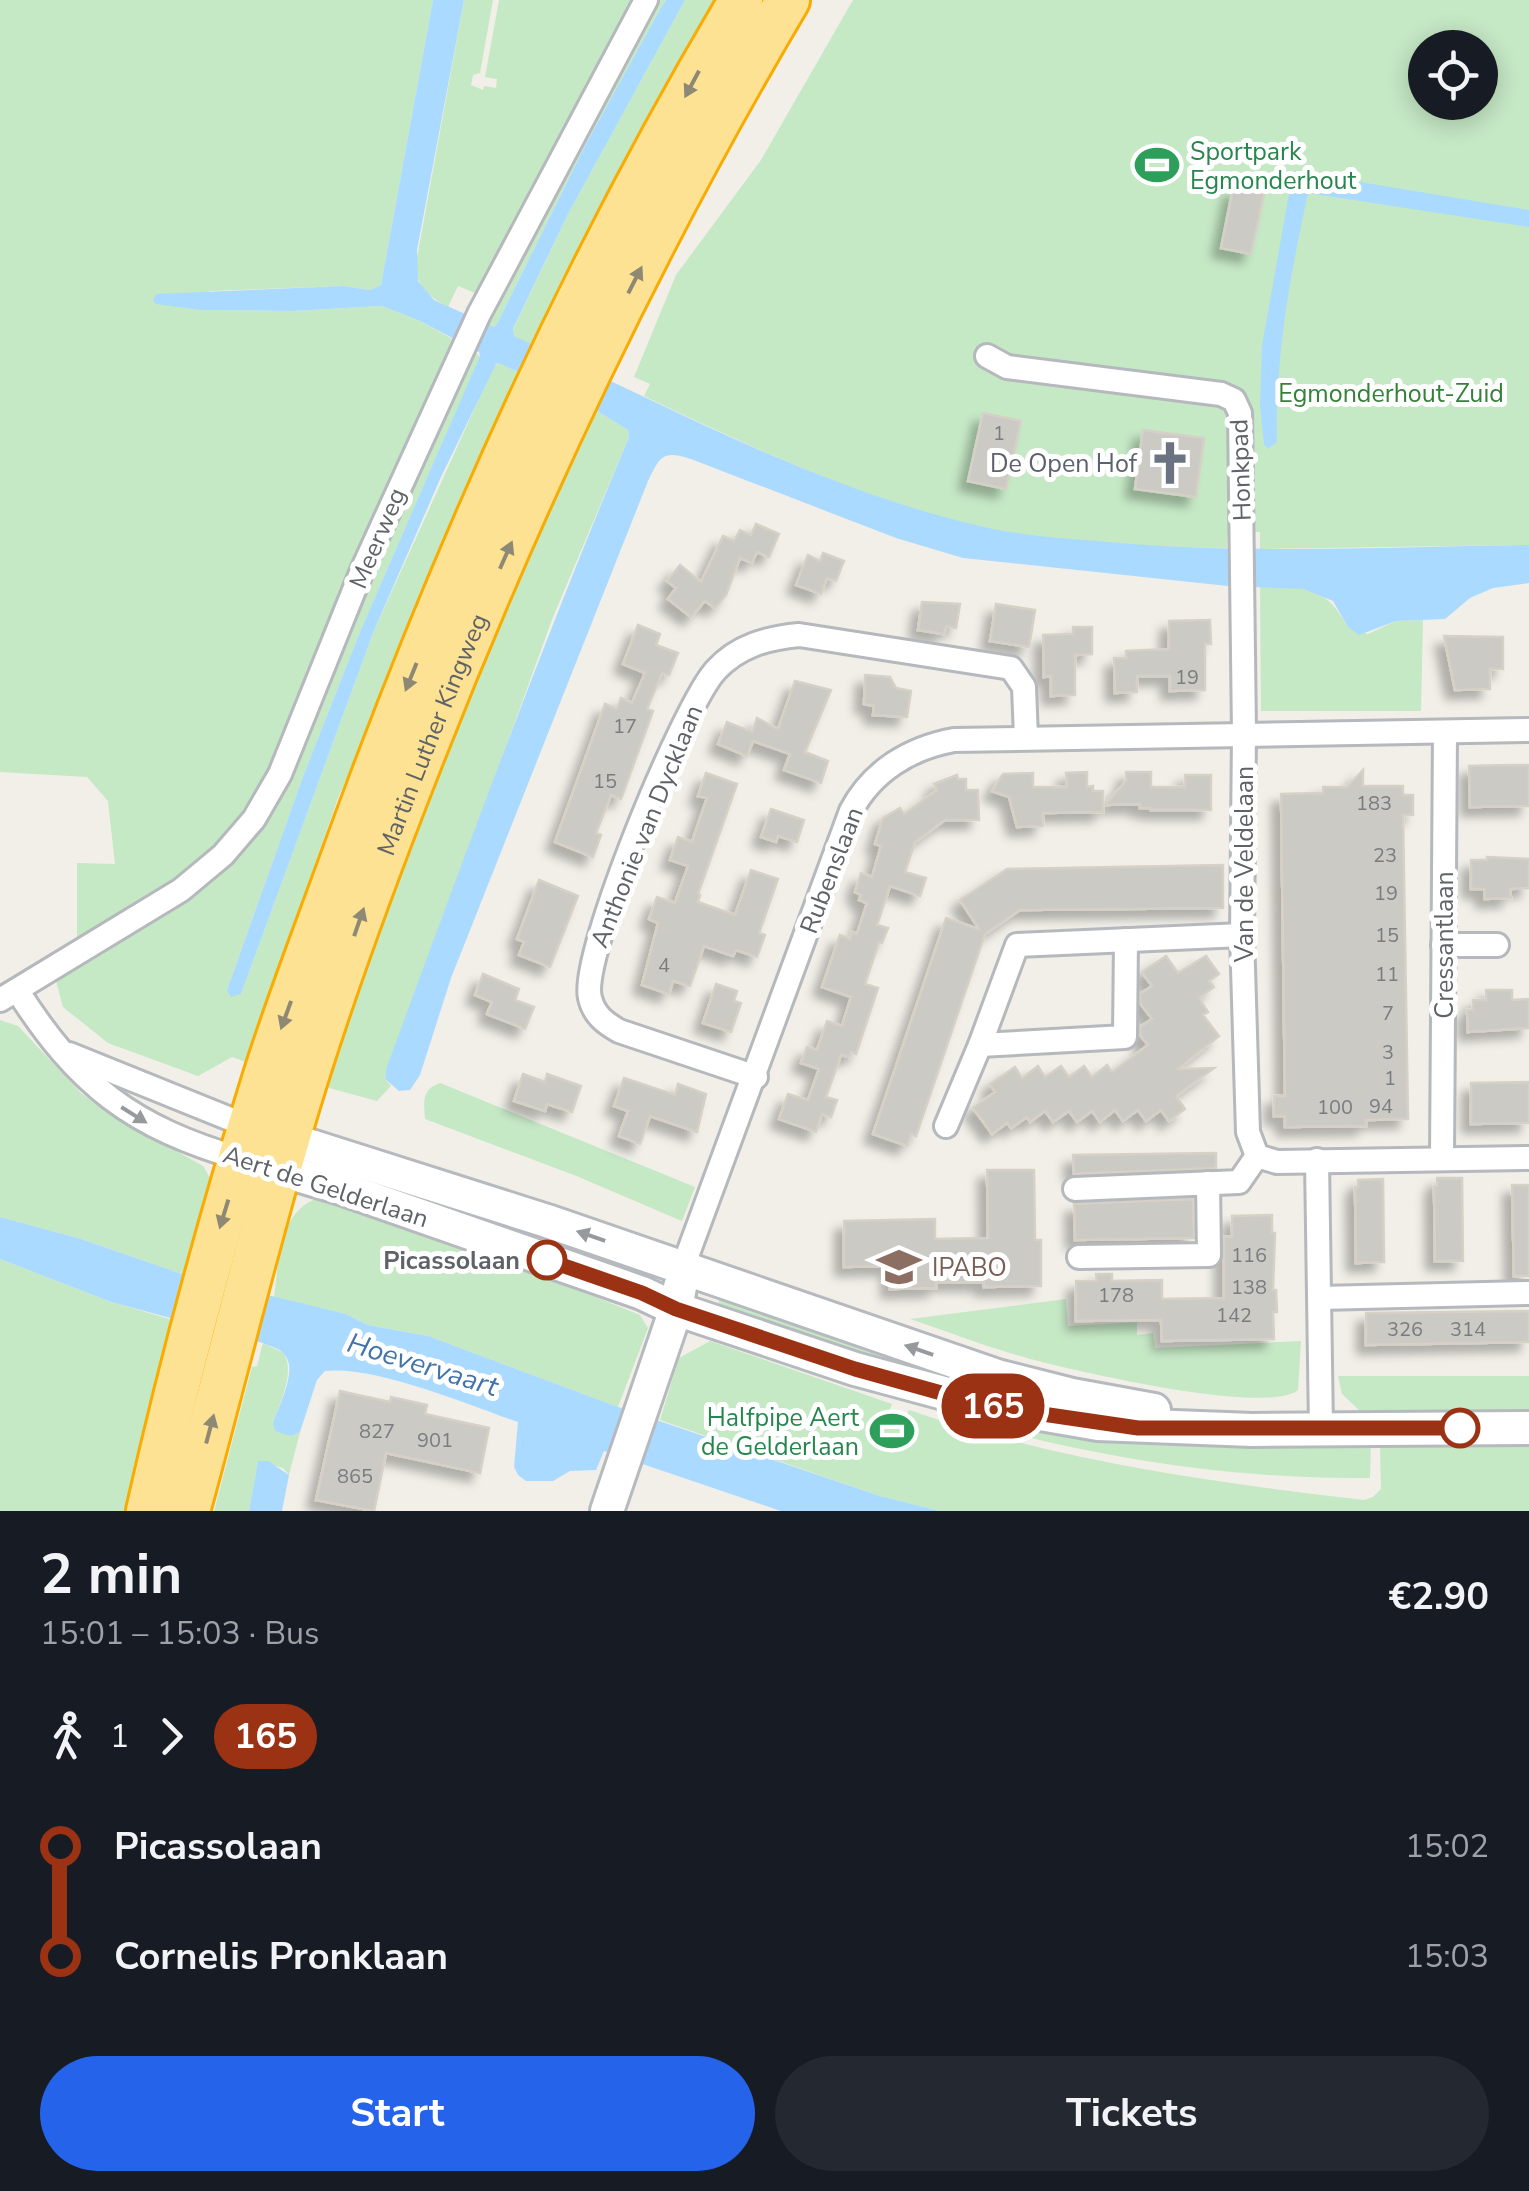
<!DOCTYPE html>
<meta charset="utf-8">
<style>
:root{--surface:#171b24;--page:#242831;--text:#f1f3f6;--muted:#9ea1a6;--accent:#2563eb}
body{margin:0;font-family:"Nunito Sans",sans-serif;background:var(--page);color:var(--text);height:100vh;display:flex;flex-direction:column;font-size:38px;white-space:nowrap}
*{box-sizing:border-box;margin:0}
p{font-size:32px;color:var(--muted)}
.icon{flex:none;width:55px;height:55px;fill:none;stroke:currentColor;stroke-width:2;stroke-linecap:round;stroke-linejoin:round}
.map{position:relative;height:1511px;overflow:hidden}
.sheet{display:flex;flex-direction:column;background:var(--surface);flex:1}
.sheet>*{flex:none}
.badge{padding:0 20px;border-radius:32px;font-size:35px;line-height:65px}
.controls{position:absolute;left:1408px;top:30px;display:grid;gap:20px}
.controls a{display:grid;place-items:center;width:90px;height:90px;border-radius:50%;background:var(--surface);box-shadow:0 5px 25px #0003;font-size:50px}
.map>.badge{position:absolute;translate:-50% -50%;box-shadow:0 0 0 5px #fff}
.legs{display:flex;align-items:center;gap:15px;height:110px;padding:0 40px;font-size:32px}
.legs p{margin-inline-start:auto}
.headline{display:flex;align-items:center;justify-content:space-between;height:170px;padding:0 40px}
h1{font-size:55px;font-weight:700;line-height:75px}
.button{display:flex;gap:20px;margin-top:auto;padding:20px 40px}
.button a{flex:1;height:115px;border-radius:60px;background:var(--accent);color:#fff;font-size:40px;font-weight:700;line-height:115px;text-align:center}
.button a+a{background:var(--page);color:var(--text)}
ul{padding:0 40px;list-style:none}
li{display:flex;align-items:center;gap:35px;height:110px;font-size:38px}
li i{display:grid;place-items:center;width:15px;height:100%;margin:0 12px;background:currentColor}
li i::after{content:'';width:25px;height:25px;margin:-12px;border:8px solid;border-radius:50%;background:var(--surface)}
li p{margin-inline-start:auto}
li:first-child i{background:linear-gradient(#0000 50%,currentColor 0)}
li:last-child i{background:linear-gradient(currentColor 50%,#0000 0)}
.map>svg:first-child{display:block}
.green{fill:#c5e8c5;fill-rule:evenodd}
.water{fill:#aadaff}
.building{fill:#cccac5;stroke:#d6d1c6;stroke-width:2.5;filter:url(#shadow)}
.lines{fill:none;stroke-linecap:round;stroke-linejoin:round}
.street-casing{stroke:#b5b8bc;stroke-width:28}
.secondary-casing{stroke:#b6babf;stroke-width:38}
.highway-casing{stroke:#f9ab00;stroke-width:48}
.street{stroke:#fff;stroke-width:22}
.secondary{stroke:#fff;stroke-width:32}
.highway{stroke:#fde293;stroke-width:42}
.oneway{fill:#8e8975}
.oneway2{fill:#979a9d}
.line-1-casing{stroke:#fff;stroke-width:22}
.line-1{stroke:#9b3214;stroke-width:15}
.stop-1-dot{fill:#fff;stroke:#9b3214;stroke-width:5}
.labels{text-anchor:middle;stroke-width:10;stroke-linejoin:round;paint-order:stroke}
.number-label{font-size:20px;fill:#7a7d7f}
.leisure-label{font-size:25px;fill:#27864d;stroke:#fff;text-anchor:start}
.park-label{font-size:25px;fill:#348238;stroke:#fff}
.worship-label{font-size:25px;fill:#5b616d;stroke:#fff;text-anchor:end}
.street-label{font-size:25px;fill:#5f6368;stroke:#fff}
.stop-label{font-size:25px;font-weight:bold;fill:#5f6368;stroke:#fff;text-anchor:end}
.education-label{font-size:25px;fill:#785e54;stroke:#fff;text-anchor:start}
.water-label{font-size:28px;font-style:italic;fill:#4174aa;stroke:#fff}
</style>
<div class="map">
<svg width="1529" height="1511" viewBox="0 0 1529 1511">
<defs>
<filter id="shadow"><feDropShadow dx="-9" dy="9" stdDeviation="5" flood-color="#0004"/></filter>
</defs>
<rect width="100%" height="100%" fill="#f1efe8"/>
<g class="green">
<path d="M0,0h433l-52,285 -11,5 -27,-4 -134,5 -8,19 91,1 90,-5 38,15 36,20 -178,417 -40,65 -44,46 -109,69 -8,1v-76l38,1 -7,-63 -21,-24 -87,-5z"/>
<path d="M464,0h29l-13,73 -7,2 -2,10 12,5 1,-4 12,2 1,-9 -12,-2 14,-77h135l-159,293 -17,-7 -10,21c-17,-9 -29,-18 -33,-38z"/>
<path d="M653,0h13l-80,144 -88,178 -5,5 -7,-4z"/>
<path d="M685,0h39l-182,349 -29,-13v-6l54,-114z"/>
<path d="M853,0h676v545l-269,4v-17h-32l-1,16c-83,-2 -169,-4 -250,-22 -116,-27 -226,-79 -333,-130l6,-12 -16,-7 42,-102 85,-115zM1425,48h55v54h-55z"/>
<path d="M473,349l7,8 -120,275 -56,142 -77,216 14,4 132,-361 120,-265 6,-6 24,13 -185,423 -92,264 -14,-5 -34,19 -90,-33 -45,-36 -8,-30 169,-112 128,-249z"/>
<path d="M589,406l39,24 1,7 -76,180 -168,462 6,7 -14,15 -59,-16 63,-182z"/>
<path d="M1260,585c46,4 63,-2 88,42l20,7 28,-13 27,-1 -2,91h-160z"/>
<path d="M0,1020l18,6 63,67 24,18 98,55 9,15 -27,94 -104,-36 -81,-22z"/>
<path d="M440,1083l255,104 -13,34 -108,-46 -149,-56c-1,-18 -4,-29 15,-36z"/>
<path d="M318,1198l90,23 232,94 8,13 -30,79 -190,-71 -60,-11 -22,-11 -72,-16c5,-37 4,-86 44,-100z"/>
<path d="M0,1259l111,43 62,18 -43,191h-130z"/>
<path d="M723,1288l358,128 -367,-100z"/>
<path d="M1066,1299l2,27 69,-4v13l16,-2 2,15 146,-7 -3,49c-31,26 -227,-20 -271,-32 -40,-11 -78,-26 -117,-39z"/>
<path d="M710,1341l182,63 -4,10 17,6 4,-10c148,51 301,72 455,90l9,-3 8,-8 -1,-44 149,-1v67h-589l-60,-15 -220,-76 19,-62z"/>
<path d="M263,1343l21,10c11,22 -4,48 -11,70l18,13 9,-4 -11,43 -6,-7 -25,-7 -9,50h-35l38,-144 5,-1z"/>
<path d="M1338,1376h191v35l-170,-1 -17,-16z"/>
<path d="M893,1395l478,45 -1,38c-101,1 -200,-10 -299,-31 -60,-12 -119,-33 -178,-52z"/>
</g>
<g class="water">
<path d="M433,0h31l-47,250 1,31 16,19 60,27 4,-5 88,-178 75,-136 5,-8h19l-118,216 -54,113 1,7c151,68 300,151 462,189 39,10 81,13 121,16 143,14 288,6 432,4v38l-36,5 -23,10 -25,21 -49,2 -37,14 -11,-8 -15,-26 -29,-12 -76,-3 -265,-28 -67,-20 -205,-79c-28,-9 -31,-3 -43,22l-197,497 -31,97 -10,15 -11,1 -14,-12 2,-12c77,-211 155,-422 242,-630l-1,-7 -39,-24 -90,-43 -3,1 -55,113 -68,156 -132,361 -10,3 -4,-7 77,-216 56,-142 120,-276 -1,-4 -59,-31 -38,-15 -90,5 -91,-1 -45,-6 -3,-4 3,-6 187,-8 27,4 11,-5z"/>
<path d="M1293,171l236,39v17l-221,-34c-18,83 -33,163 -31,249l-9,7 -4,-5 -4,-39 2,-59z"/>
<path d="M0,1217l81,22 104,36 161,39 22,11 60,11 190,71 262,89 60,15h-159l-177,-60 -8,19 -26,1 -17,10h-27l-8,-6 -4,-8 4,-45c-49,-17 -143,-57 -193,-51l-8,9 -17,52 -9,4 -16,-5 -2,-8c5,-16 26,-54 11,-69 -4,-6 -15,-8 -21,-11l-152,-41 -111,-43z"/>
<path d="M258,1461h10l21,14 -7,36h-33z"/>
</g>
<g class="building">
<path d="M1233,188l31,6 -13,60 -30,-6z"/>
<path d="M983,413l38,8 -15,68 -38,-8z"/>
<path d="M1143,430l61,8 -8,59 -61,-8z"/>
<path d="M756,524l23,10 -10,23 -12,-5 -5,11 -12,-5 -14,37 -11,13 -10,-7 -14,16 -23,-18 8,-11 -9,-7 13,-16 21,17 22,-46 11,5 6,-11 11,5z"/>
<path d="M823,553l21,8 -8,20 -9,-3 -6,16 -25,-9 12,-30 12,6z"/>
<path d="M922,602l38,2 -4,24 -10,-2 -2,8 -26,-4z"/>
<path d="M996,604l39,6 -6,37 -39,-6z"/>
<path d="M1210,620l1,24h-6v46l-35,1v-15h-33v16l-22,1 -1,-35h12v-7l43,-2v-28z"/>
<path d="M638,625l22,9 -4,11 22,8 -9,22 -7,-2 -15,36 6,2 -32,88 -10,-4 -15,38 5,2 -8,22 -38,-15 50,-138 12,5 4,-11 11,5 13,-30 -22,-9z"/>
<path d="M1073,627h19v27l-17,1v40l-24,1v-20l-7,1 -1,-42 30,-1z"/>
<path d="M1444,636l59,1v32h-13v20l-35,1z"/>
<path d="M865,675l25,2 6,11 15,3 -4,26 -34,-2 1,-9 -10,-2z"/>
<path d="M795,681l36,9 -26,62 23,9 -7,22 -37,-13 6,-16 -37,-13 -6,15 -29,-12 9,-22 25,10 5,-14 21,11z"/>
<path d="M1508,765h21v41l-59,1 -1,-41z"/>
<path d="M1363,770v16h40v9h10v20h-10l5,304 -42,1v6l-81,1v-11h-11v-20h11l-4,-302 42,-1v-6h24z"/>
<path d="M1087,772v15l6,-1v5h10v21l-60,1v13l-26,1 -8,-30 -17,-6 11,-17 30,-1v14h34l-1,-14z"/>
<path d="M1126,772h25v15h34v-12h26v35h-60v-2h-11v-4l-35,1 21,-24z"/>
<path d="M706,773l31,11 -39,110 2,1 -2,7 37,13 16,-45 27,9 -19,54 6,2 -8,22 -21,-7 -3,6 -29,-10 -14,40 -17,-5 -4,13 -27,-9 16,-62 -9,-4 8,-22 18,6 13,-37 -18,-6 8,-23 14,5 15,-44 -9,-2z"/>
<path d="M957,775l1,4h8v11h12l1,30h-34l-30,22 -10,30 21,6 -6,18 -30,-10 -13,39 11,3 -6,15 -3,-1 -14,42 13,4 -22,66 -5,-2 -2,5 -8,-2 -15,42 11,3 -6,17 -9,-3 -6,18 -37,-13 9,-25 20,6 11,-31 -18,-6 6,-16 10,3 10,-29 15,5 9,-29 -29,-10 18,-52 10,4 2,-7 5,2 10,-31 -8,-3 2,-5 -6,-3 6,-19 11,4 9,-31 -6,-2 8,-26 17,-10 4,6 33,-24 -3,-6z"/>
<path d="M771,809l33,11 -7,22 -19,-6 -2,6 -15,-5z"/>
<path d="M1487,857l42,2v29l-19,1 1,9 -26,1 -1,-10h-13v-29h16z"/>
<path d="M1223,865v43l-203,2 -35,24 -69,202 -5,-2 -4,12 -34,-12 73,-216 33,11 -19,-29 47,-31z"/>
<path d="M539,880l39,16 -28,71 -31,-12 5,-13 -7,-3z"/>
<path d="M1166,956l12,17 28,-17 13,18 -10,7 5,6 -15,11 9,14 -5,3 16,21 -41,33 36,-1 -38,28 9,13 -16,12 -8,-11 -15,11 -8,-11 -15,11 -8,-11 -15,12 -8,-11 -15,11 -8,-11 -16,11 -8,-11 -15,11 -3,-5 -16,11 -4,-5 -15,11 -19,-26 22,-16 -5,-8 25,-17 7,11 16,-12 7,11 16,-11 8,11 15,-11 8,11 15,-12 5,7 36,-27 -8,-10v-8l12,-8 -12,-16v-9l12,-8 -10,-14z"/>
<path d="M483,974l36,15 -4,11 19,7 -9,22 -38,-15 5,-12 -17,-7z"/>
<path d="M716,984l21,7 -3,10 7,2 -10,29 -28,-9z"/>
<path d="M1486,990h26v10l17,-1v29l-61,4 -1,-22h6v-10h13z"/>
<path d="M523,1074l22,8 2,-8 34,12 -9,26 -25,-8 -2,7 -31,-10z"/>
<path d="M624,1078l51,17 3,-11 28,10 -9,38 -47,-16 -10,28 -21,-8 9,-25 -14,-5z"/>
<path d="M1529,1082v41l-58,1v-41z"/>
<path d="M1216,1153v15l-142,6 -1,-19z"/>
<path d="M987,1170h47l1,70h6v46l-57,1v-5h-48v6l-46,1v-23l-46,1v-46l91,-2v20l53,-1z"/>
<path d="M1437,1178h25l1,83h-28l-1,-75h3z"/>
<path d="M1383,1179l1,83 -28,1 -1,-76h3v-7z"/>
<path d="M1512,1185h17v91h-15z"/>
<path d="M1193,1199l1,39 -119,2 -1,-36z"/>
<path d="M1272,1215v18h3l-2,57h3l1,22h-4l1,27 -112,2 -1,-21 -85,1v-40h21l-1,-7h16v7l50,-1v19l62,-1v-61h8v-21z"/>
<path d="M1529,1311v31l-163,3v-32z"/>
<path d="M340,1391l50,11 1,-5 36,8 -2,9 64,14 -9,45 -94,-20 -12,58 -58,-11z"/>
</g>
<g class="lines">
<g class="street-casing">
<g id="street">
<path d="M987,356l20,11 214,27 13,6 6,13 4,321 -2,201 6,197 9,24 20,6 252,-4"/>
<path d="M1443,945h54"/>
<path d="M17,990c61,96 115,137 224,169"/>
<path d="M0,1000l181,-110 42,-35 31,-36 26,-45 83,-206 116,-254 167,-314"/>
<path d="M980,1045l145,-8 1,-97"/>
<path d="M69,1054l181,73"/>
<path d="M756,1077l-137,-46c-14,-8 -25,-16 -29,-33 -11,-41 94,-294 126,-328 22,-24 51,-32 83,-35l212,33 13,19 2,51"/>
<path d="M946,1126l34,-81 37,-100 225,-10"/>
<path d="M1442,1159l3,-427"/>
<path d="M1317,1160l4,270"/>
<path d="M1075,1189l164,-7 18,-26"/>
<path d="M1079,1257l130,-2 -1,-72"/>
<path d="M683,1267l168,-456c21,-40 59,-63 103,-71l575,-10"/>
<path d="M1320,1298l209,-5"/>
</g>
</g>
<g class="secondary-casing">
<g id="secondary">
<path d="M267,1132l280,89 450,155 75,19 82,15"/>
<path d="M260,1164l81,24 301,105 34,16 179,60 133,36 110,19 154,6 277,-2"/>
<path d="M607,1511l69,-202 4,-22"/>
</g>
</g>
<g class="highway-casing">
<g id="highway">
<path d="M148,1511c33,-146 72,-291 117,-435 22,-70 49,-139 74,-208 108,-300 239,-595 402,-868"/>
<path id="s1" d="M188,1511c34,-124 64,-249 100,-372 36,-126 82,-250 130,-372 103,-264 225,-522 370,-767"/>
</g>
</g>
<use href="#street" class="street"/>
<use href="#secondary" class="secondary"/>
<use href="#highway" class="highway"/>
</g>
<defs><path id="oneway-solid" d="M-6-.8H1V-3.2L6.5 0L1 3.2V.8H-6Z" transform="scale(2.5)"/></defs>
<g class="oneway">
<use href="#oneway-solid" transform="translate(692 84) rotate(118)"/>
<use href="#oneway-solid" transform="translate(635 280) rotate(-63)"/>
<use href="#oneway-solid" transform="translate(506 555) rotate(-66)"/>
<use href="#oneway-solid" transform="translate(411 677) rotate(112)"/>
<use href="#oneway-solid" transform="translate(359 922) rotate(-71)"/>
<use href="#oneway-solid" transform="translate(286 1015) rotate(110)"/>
<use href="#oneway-solid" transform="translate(224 1214) rotate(107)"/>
<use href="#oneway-solid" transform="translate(210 1429) rotate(-75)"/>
</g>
<g class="oneway2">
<use href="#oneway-solid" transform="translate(134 1115) rotate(32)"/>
<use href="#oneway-solid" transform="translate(591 1236) rotate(-161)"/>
<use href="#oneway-solid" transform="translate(919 1350) rotate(-161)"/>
</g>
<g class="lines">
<g class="line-1-casing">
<path id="line-1" d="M547,1260l95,33 34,16 179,60 133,37 150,22h322"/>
</g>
<use href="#line-1" class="line-1"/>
</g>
<defs>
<g id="stadium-bare" transform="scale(3.45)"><path d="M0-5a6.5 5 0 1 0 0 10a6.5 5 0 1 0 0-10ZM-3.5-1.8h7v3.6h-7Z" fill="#2e9e5b" stroke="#fff" stroke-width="2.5" paint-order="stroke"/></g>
<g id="church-bare" transform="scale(3.45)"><path d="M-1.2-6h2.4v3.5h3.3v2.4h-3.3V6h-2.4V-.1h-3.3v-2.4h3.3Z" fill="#6b7280" stroke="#fff" stroke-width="2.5" paint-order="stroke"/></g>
<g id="university-bare" transform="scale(3.45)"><path d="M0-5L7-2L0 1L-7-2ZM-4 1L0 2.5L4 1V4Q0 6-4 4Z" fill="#8d6e63" stroke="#fff" stroke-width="2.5" paint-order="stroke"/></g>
</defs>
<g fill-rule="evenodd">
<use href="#stadium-bare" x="1157" y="165"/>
<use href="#church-bare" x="1170" y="463"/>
<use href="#university-bare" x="899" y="1267"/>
<use href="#stadium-bare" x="892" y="1431"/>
</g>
<g class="stop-1-dot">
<circle cx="547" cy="1260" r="18"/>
<circle cx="1460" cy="1428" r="18"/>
</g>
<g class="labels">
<g class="number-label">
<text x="999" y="440">1</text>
<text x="1187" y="684">19</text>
<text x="625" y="733">17</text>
<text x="605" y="788">15</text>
<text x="1374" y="810">183</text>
<text x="1385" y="862">23</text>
<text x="1386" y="900">19</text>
<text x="1387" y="942">15</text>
<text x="664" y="972">4</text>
<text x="1387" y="981">11</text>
<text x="1388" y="1020">7</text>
<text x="1388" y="1059">3</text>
<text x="1390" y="1085">1</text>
<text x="1381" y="1113">94</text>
<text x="1335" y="1114">100</text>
<text x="1249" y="1262">116</text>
<text x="1249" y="1294">138</text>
<text x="1116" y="1302">178</text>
<text x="1234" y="1322">142</text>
<text x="1405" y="1336">326</text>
<text x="1468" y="1336">314</text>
<text x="377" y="1438">827</text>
<text x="435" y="1447">901</text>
<text x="355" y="1483">865</text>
</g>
<g class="leisure-label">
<text x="1190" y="160">Sportpark<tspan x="1190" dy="29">Egmonderhout</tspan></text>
<text x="859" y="1426" text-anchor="end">Halfpipe Aert<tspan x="859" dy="29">de Gelderlaan</tspan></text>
</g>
<g class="park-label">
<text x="1391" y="402">Egmonderhout-Zuid</text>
</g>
<g class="worship-label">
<text x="1137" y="472">De Open Hof</text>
</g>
<g class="street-label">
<text transform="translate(1240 470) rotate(-92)" y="9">Honkpad</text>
<text transform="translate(377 538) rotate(-67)" y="9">Meerweg</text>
<text dy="9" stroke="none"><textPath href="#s1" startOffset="815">Martin Luther Kingweg</textPath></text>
<text transform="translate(646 826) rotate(-68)" y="9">Anthonie van Dycklaan</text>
<text transform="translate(1244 864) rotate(-90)" y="9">Van de Veldelaan</text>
<text transform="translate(831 870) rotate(-69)" y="9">Rubenslaan</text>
<text transform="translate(1444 945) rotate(-90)" y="9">Cressantlaan</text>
<text transform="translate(326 1186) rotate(18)" y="9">Aert de Gelderlaan</text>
</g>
<g class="stop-label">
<text x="520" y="1269">Picassolaan</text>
</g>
<g class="education-label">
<text x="932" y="1276">IPABO</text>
</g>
<g class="water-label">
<text transform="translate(423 1364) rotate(17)" y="10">Hoevervaart</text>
</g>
</g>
</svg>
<div class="controls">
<a><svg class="icon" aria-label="locate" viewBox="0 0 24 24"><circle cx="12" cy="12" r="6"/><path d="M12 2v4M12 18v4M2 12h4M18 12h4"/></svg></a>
</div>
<b class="badge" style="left:993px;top:1406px;background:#9b3214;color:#fff">165</b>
</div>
<section class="sheet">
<div class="headline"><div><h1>2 min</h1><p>15:01 – 15:03 · Bus</p></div><b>€2.90</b></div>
<div class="legs"><svg class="icon" aria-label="walk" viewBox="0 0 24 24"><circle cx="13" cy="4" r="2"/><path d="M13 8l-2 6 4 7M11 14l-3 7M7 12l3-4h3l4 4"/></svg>1<svg class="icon" aria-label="forward" viewBox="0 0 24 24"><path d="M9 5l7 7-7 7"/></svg><b class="badge" style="background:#9b3214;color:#fff">165</b></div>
<ul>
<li><i style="color:#9b3214"></i><b>Picassolaan</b><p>15:02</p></li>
<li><i style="color:#9b3214"></i><b>Cornelis Pronklaan</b><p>15:03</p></li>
</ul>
<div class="button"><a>Start</a><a>Tickets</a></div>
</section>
